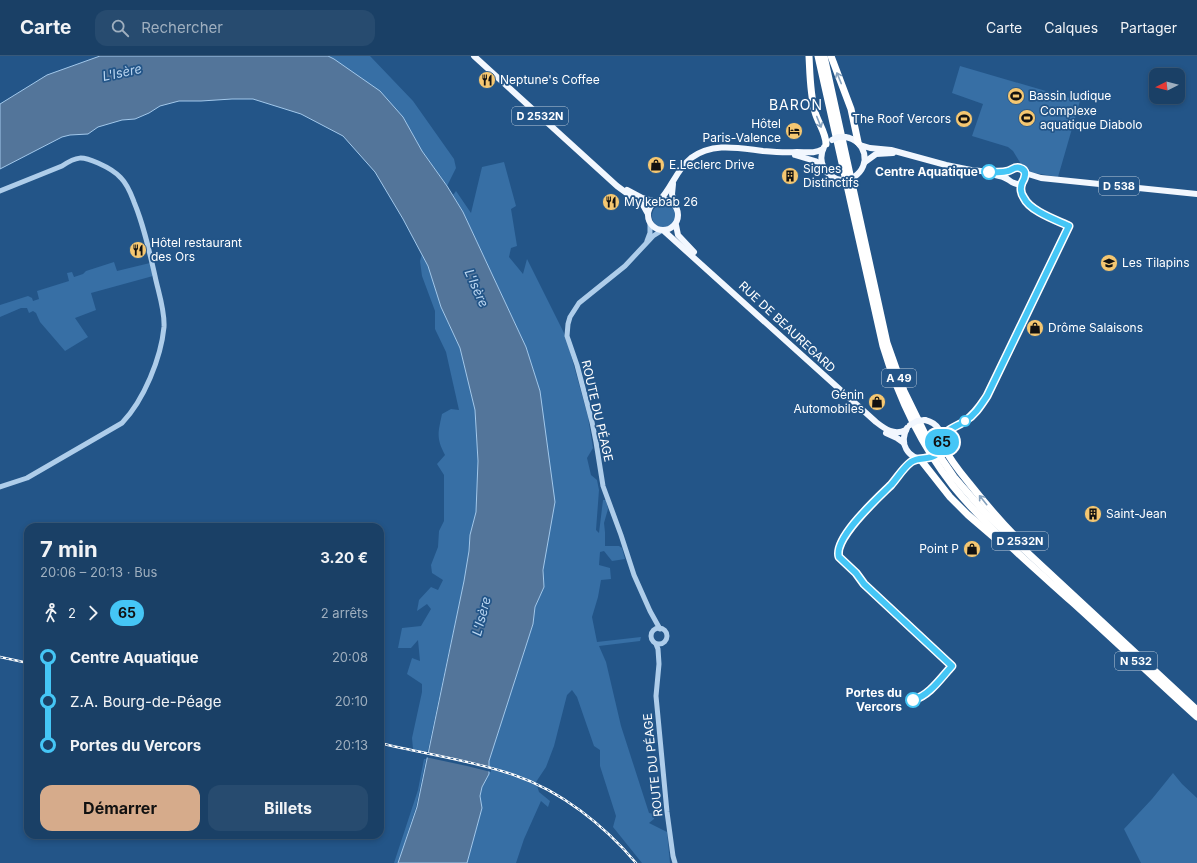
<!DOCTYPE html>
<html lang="fr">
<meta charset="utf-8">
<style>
:root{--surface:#1a4066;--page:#274b6f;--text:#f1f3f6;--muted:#9fafbf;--line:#38597a;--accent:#d6ab8b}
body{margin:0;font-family:Inter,sans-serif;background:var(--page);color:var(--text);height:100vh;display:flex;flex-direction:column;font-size:15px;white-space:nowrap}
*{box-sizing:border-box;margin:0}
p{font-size:13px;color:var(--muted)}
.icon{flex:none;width:22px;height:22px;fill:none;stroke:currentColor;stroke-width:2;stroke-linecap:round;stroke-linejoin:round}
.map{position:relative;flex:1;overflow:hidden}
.side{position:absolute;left:24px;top:467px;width:360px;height:316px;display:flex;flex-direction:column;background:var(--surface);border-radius:12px;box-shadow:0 2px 6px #0003,0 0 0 1px var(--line)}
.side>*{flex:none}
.badge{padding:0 8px;border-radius:13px;font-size:14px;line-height:26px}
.needle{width:26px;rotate:264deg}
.controls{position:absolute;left:1149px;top:12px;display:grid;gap:8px}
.controls a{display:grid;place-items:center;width:36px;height:36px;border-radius:8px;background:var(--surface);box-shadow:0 2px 6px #0003,0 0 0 1px var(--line);font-size:20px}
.map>.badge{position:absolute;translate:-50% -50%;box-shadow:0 0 0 2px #fff}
.legs{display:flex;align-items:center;gap:6px;height:44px;padding:0 16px;font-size:13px}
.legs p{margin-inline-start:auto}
.head{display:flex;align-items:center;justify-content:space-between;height:68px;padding:0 16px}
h1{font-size:22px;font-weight:700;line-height:30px}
.action{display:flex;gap:8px;margin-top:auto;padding:8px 16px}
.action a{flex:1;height:46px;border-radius:12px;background:var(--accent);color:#111;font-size:16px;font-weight:700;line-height:46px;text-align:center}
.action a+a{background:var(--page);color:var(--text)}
ul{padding:0 16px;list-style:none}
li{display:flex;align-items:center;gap:14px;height:44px;font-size:15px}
li i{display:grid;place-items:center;width:6px;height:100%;margin:0 5px;background:currentColor}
li i::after{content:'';width:10px;height:10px;margin:-5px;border:3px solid;border-radius:50%;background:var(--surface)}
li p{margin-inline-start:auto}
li:first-child i{background:linear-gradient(#0000 50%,currentColor 0)}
li:last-child i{background:linear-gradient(currentColor 50%,#0000 0)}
header{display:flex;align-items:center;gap:24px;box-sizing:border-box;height:56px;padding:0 20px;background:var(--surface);border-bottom:1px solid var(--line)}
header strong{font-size:19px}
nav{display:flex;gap:22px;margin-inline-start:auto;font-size:14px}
.search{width:280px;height:36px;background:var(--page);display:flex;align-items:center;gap:10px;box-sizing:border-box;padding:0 14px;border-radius:12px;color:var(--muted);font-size:15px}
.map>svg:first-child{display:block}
.green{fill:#376fa5}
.water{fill:#53759a;stroke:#a2c8eb}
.pier{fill:#235588}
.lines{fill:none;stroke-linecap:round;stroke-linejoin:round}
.minor{stroke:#aecdea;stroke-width:5}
.major{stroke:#f2f7fe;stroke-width:6}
.highway{stroke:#fff;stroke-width:7}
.rail-casing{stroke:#fff;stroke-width:2.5}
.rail{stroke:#235588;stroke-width:1;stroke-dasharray:3;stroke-linecap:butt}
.major-bridge{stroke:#f2f7fe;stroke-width:6}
.oneway{stroke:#86a2be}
.line-1-casing{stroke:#fff;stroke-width:9}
.line-1{stroke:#45c6f6;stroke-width:6}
.stop-1-dot{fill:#fff;stroke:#45c6f6;stroke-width:2}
.labels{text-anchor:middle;stroke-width:3.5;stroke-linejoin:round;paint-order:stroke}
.shield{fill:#235588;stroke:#bdccdb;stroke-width:1}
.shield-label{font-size:11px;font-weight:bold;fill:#fff}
.poi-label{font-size:12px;fill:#fff;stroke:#235588;text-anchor:start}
.stop-label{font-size:12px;font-weight:bold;fill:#fff;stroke:#235588;text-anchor:end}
.street-label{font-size:12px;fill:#fff;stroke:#235588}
.water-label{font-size:13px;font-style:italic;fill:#bad6f1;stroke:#235588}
.quarter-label{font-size:14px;letter-spacing:1px;fill:#fff;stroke:#235588}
</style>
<header>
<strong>Carte</strong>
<div class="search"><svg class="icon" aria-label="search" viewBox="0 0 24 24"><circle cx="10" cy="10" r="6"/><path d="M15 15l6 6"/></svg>Rechercher</div>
<nav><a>Carte</a><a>Calques</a><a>Partager</a></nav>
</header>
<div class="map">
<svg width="1197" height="807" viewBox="0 0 1197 807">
<rect width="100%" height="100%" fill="#235588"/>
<g class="green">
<path d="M328,0h42l43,45 41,58 2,9 -9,18 -25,-35 -19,-34z"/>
<path d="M960,10l120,35 -22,76 -29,-5 -8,-8 -8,-13 -5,-4 -36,-11 11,-32 -31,-11z"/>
<path d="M504,106l12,44 -5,3 6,37 -6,2 -2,9 14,17 4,-15 39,78 22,80 5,31 -6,10 4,17 6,5 2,10 -3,40 3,3 4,-33h3l2,9 -4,14 1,9v14h14l3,2 3,11 -13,2 -8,-10 -4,1 -1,13 11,3 1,11 -10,1 -3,17 -6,20 5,25 44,-5 -1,4 -41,5 7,16 15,64 28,87 5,1v5l-5,4 18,9 3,31h-28l-29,-36 3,-11 -16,-50v-16l-6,-4 -17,-49 -5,-7 -5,5 -13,51 -8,21 -10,15 3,10 11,9 -2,6 -7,-6 -17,38 -8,24h-49l15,-55 -2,-12 2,-9 7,-13v-13l44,-137 2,-17 9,-20 -4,-196 -14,-44 -63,-135 -10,-17 3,-4 15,22 11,-46z"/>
<circle cx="664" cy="160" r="12"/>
<path d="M422,198l6,12 13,41 19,41 15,62 3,51 -2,51 -6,23 -1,16 -5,30 -36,169 -2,2 -13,-3 -1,-11 10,-46v-8l-15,-10 5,-16 8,3 -2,-21 -7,8h-13l4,-20 19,-2 10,-17 -4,-5 -10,7 2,-11 12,-13 7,3 5,-10 -11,-7 -1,-8 7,-18 1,-16 5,-10v-46l-7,-11 8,-9c-9,-17 -7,-22 -3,-41l9,-5 8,1 -13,-58 -11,-23v-18l-13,-35 -2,-15z"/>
<path d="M114,206l3,9 33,-8 3,13 -62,17 5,17 -21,8 13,19 -23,14 -25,-29 -4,-9 -3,-2 -4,2 -2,-5h-6l-21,9v-12l28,-9 4,2 1,3 6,-2 -2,-8 32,-10 -2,-8 5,-1 2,5 9,-3 3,-3z"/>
<path d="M424,703h2l-10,48 -18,56h-4l24,-73z"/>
<path d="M1173,717l9,11 15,14v65h-56l-17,-34 28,-30z"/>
</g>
<path class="water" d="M100,0h228l6,3 46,32 23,26 19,34 25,35 16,26 63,135 14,44 15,111 -12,68 1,17 -9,20 -2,17 -44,137v13l-7,13 -2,9 2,12 -15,55h-69l19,-56 47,-226 5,-30 1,-16 6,-23 2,-51 -3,-51 -15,-62 -19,-41 -13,-41 -25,-47 -28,-47 -32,-36 -42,-22 -48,-15h-21l-31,2h-22l-19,5 -11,7 -14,6 -13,1 -24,7 -10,7 -18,1 -8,2 -62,32v-65l47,-29z"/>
<path class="pier" d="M426,696l65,15v5l-24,-6 -42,-9z"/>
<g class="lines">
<g class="minor">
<path d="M0,135l62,-25c15,-10 20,-10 36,-3 9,4 17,8 23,15 7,7 10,16 13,24 10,24 15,48 21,74 3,15 10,34 9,51 -3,31 -20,73 -42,96l-95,55 -27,9"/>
<path d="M647,185l3,-8v-10"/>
<circle cx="659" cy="580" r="8"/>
<path d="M660,573l-10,-18 -16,-36 -13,-40 -18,-49 -7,-44 -4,-20 -15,-57 -10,-29 1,-12 2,-7 9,-14 46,-37 28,-30 8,-5"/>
<path d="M656,588l2,5 1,15 -3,32 11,116 6,44 2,7"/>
</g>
<g class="major">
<path d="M474,0l143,130 26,19 5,9"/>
<path d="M845,81c21,3 27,28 9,40"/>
<path d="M860,89l10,3 21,2 55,15 25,5 29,3 10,-2 4,-3 4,-1 10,7 13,4 156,16"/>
<path d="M824,91c-7,15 1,30 17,33"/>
<path d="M795,99l20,6 7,3"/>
<path d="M865,106l11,-8 17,-1"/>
<path d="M995,119c4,1 7,1 10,3 4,1 5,4 9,5 8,4 12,-4 11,-11"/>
<path d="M673,128l-1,10 2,10"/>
<path d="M627,134l15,8 14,4"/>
<circle cx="663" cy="159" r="15"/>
<path d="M660,144c12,-13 17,-31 31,-42 22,-16 47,-10 72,-7 11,1 22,2 34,1 10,0 17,2 26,-3"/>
<path d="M676,169l2,10 16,17"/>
<path d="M664,175l212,191c9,7 18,14 30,8"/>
<path d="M925,364c13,3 20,14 16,27"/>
<path d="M907,372c-8,15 0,31 18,31"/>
<path d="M886,377l11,5 7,5"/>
</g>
<g class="highway">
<path d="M809,0c1,18 1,38 6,56 3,11 11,21 11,32"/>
<path d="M818,0l65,290c15,50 37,98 70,140 35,43 78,79 119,116 42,38 83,77 125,115"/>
<path d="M824,0l63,287 17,48 22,45 28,41 33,38 210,195"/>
<path d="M831,0l20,53 7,33"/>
<path d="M942,388c7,14 17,27 27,39 15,19 31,38 49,56"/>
<path d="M920,403l30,38 18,18 35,30"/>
</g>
<g class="rail-casing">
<g id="rail">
<path d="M0,601l28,6"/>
<path d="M380,687c44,11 91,17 134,32 47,16 90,50 122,88"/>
</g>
</g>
<use href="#rail" class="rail"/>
<g class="major-bridge">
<path d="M832,84l6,-3h7"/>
<path d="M841,124l13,-3"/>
<path d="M910,369l7,-4 8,-1"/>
<path d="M928,402l8,-4 5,-7"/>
</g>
</g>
<defs><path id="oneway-shaft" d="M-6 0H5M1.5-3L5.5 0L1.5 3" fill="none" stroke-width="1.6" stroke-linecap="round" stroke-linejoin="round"/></defs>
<g class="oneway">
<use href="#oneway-shaft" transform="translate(839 22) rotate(-112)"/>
<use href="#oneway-shaft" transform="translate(819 66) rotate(68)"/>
<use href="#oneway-shaft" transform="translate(983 444) rotate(-129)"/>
</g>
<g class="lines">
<g class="line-1-casing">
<path id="line-1" d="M913,644c16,-4 28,-22 39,-34l-88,-82 -8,-11 -17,-16c-6,-19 40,-60 52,-72 7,-8 12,-17 20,-23 8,-6 18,-1 26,-8 6,-7 4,-15 10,-22 5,-5 13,-7 18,-11 10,-6 16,-16 22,-25l82,-170c-13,-6 -39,-15 -45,-28 -3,-4 -4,-10 -2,-15 3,-5 6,-13 -2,-15 -5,-2 -8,2 -12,3 -6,2 -12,1 -19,1"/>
</g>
<use href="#line-1" class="line-1"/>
</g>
<defs>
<g id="restaurant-disc" transform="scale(0.9)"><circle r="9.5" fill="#f5c771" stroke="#235588"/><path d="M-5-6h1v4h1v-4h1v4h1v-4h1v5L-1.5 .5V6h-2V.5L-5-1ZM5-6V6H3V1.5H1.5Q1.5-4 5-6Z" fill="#111"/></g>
<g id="stadium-disc" transform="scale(0.9)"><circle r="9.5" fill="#f5c771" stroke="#235588"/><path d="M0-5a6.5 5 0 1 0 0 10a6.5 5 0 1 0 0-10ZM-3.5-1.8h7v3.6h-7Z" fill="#111"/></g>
<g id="hotel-disc" transform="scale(0.9)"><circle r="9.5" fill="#f5c771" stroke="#235588"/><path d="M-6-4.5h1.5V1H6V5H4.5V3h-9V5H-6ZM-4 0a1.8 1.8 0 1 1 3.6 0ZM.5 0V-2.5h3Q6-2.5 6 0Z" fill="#111"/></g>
<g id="shop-disc" transform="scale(0.9)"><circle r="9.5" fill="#f5c771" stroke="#235588"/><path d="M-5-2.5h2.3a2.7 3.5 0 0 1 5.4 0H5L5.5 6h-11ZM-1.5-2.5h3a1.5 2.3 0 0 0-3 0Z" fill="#111"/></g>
<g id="building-disc" transform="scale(0.9)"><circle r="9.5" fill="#f5c771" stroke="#235588"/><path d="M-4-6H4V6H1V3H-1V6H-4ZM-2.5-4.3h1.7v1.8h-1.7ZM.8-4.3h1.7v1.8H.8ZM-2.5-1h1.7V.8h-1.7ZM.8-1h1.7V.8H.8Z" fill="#111"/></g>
<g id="school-disc" transform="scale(0.9)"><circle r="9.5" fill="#f5c771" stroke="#235588"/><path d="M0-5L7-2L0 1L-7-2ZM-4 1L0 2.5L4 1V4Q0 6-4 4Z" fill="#111"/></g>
</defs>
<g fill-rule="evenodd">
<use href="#restaurant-disc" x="487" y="24"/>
<use href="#stadium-disc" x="1016" y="40"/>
<use href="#stadium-disc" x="1027" y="62"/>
<use href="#stadium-disc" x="964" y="63"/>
<use href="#hotel-disc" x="794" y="75"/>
<use href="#shop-disc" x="656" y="109"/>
<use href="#building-disc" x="790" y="120"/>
<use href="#restaurant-disc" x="611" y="146"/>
<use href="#restaurant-disc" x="138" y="194"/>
<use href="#school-disc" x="1109" y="207"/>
<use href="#shop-disc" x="1035" y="272"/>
<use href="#shop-disc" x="877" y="346"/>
<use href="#building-disc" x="1093" y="458"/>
<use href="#shop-disc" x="972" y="493"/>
</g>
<g class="stop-1-dot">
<circle cx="989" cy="116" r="7"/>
<circle cx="965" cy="365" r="5"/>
<circle cx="913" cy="644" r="7"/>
</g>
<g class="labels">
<g class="shield">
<rect x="512" y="51" width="56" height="18" rx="3"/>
<rect x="1099" y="121" width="40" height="18" rx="3"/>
<rect x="882" y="313" width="34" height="18" rx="3"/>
<rect x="992" y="476" width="56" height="18" rx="3"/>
<rect x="1115" y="596" width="42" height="18" rx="3"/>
</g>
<g class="shield-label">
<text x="540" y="64">D 2532N</text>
<text x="1119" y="134">D 538</text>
<text x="899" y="326">A 49</text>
<text x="1020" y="489">D 2532N</text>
<text x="1136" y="609">N 532</text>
</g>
<g class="poi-label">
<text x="500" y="28">Neptune's Coffee</text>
<text x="1029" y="44">Bassin ludique</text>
<text x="1040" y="59">Complexe<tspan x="1040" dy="14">aquatique Diabolo</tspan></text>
<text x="951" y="67" text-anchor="end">The Roof Vercors</text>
<text x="781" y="72" text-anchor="end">Hôtel<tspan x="781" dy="14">Paris-Valence</tspan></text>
<text x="669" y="113">E.Leclerc Drive</text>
<text x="803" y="117">Signes<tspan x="803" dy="14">Distinctifs</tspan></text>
<text x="624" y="150">My kebab 26</text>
<text x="151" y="191">Hôtel restaurant<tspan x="151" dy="14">des Ors</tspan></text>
<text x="1122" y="211">Les Tilapins</text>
<text x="1048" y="276">Drôme Salaisons</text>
<text x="864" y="343" text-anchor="end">Génin<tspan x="864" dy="14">Automobiles</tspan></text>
<text x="1106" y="462">Saint-Jean</text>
<text x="959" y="497" text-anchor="end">Point P</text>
</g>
<g class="stop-label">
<text x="978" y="120">Centre Aquatique</text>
<text x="902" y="641">Portes du<tspan x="902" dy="14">Vercors</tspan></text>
</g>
<g class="street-label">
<text transform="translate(787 271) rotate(43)" y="4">RUE DE BEAUREGARD</text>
<text transform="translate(597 355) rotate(77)" y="4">ROUTE DU PÉAGE</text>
<text transform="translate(653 709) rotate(-96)" y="4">ROUTE DU PÉAGE</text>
</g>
<g class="water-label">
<text transform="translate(122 16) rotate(-12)" y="5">L'Isère</text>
<text transform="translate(477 232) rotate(66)" y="5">L'Isère</text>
<text transform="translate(481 560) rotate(-75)" y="5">L'Isère</text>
</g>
<g class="quarter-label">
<text x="796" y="54">BARON</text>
</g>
</g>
</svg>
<div class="controls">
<a><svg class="needle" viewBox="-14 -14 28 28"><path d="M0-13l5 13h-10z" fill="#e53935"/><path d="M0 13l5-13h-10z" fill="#9fafbf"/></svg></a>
</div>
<b class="badge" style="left:942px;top:386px;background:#45c6f6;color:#111">65</b>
<section class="side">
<div class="head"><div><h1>7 min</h1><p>20:06 – 20:13 · Bus</p></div><b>3.20 €</b></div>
<div class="legs"><svg class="icon" aria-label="walk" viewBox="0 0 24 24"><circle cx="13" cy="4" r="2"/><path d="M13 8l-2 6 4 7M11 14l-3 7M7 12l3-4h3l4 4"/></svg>2<svg class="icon" aria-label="forward" viewBox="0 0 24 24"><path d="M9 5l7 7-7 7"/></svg><b class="badge" style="background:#45c6f6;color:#111">65</b><p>2 arrêts</p></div>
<ul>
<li><i style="color:#45c6f6"></i><b>Centre Aquatique</b><p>20:08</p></li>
<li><i style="color:#45c6f6"></i><span>Z.A. Bourg-de-Péage</span><p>20:10</p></li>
<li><i style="color:#45c6f6"></i><b>Portes du Vercors</b><p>20:13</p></li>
</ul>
<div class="action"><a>Démarrer</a><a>Billets</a></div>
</section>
</div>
